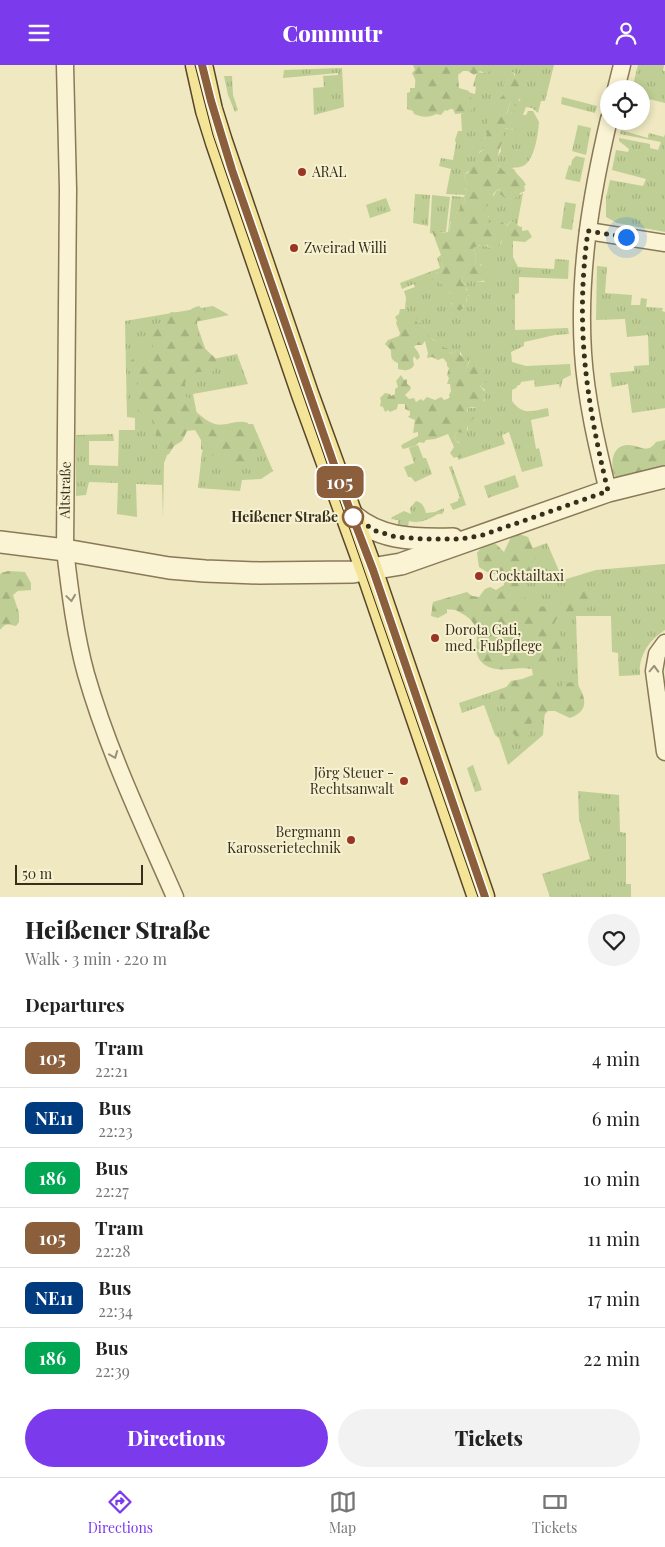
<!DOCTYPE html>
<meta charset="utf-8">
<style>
:root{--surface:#fff;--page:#f2f2f2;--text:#222;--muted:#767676;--line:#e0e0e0;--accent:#7c3aed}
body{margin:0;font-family:"Playfair Display",serif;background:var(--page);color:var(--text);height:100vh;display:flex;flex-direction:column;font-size:19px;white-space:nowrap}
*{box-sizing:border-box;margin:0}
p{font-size:16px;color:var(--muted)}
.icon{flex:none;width:28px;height:28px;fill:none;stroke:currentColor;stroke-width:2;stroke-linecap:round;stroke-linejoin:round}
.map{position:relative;height:832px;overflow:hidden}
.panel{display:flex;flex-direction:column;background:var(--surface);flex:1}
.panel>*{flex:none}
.badge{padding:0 10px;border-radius:8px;font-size:18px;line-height:32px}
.controls{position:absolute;left:600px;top:15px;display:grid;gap:10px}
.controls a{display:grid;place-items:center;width:50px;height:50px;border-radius:50%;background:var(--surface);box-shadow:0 2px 8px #0003;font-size:25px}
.scale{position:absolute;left:15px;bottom:12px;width:128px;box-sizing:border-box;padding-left:5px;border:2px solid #382e1d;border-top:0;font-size:14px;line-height:18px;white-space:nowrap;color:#382e1d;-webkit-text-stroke:4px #f6f1d0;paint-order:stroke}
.you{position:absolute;width:25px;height:25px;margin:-12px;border:4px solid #fff;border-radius:50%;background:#1a73e8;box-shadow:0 0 0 8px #1a73e833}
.map>.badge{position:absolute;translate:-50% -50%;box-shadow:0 0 0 2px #fff}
h2{padding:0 25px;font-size:19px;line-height:45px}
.round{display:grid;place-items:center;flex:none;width:52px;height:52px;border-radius:26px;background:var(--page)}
.overview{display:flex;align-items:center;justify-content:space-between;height:85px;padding:0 25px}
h1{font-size:24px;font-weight:800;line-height:38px}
.action{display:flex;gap:10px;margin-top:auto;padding:10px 25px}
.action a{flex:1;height:58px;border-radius:30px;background:var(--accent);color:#fff;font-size:20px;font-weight:800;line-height:58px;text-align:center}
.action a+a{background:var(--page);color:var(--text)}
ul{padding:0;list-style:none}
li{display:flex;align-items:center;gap:15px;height:60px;padding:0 25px;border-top:1px solid var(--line)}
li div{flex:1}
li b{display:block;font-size:19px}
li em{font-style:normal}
li .badge{min-width:55px;font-weight:700;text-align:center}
header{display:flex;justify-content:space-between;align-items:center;height:65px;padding:0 25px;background:var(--accent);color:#fff;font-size:22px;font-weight:800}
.menu{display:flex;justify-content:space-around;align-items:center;height:70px;border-top:1px solid var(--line);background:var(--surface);font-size:14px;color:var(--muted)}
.menu a{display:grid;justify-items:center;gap:2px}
.menu .active{color:var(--accent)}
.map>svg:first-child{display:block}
.grass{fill:url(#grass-tufts)}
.forest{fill:url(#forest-firs)}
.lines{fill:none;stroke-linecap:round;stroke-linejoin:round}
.minor-casing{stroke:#897958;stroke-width:19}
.tertiary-casing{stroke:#897958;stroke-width:24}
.primary-casing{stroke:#57462c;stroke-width:29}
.minor{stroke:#faf4d4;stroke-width:16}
.tertiary{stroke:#faf4d4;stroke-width:21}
.primary{stroke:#f4e497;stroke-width:26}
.tram{stroke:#382e1d;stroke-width:1}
.oneway{stroke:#999178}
.line-casing{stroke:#fff;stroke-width:11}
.line{stroke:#8b5e3c;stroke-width:8}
.walk{stroke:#382e1d;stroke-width:5;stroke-dasharray:0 9}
.poi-dot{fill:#9a3526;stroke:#f6f1d0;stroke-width:2}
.stop-dot{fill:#fff;stroke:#8b5e3c;stroke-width:2.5}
.labels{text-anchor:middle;stroke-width:4;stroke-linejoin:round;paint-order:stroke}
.poi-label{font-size:14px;fill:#382e1d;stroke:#f6f1d0;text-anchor:start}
.street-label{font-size:14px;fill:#382e1d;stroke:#f6f1d0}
.stop-label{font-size:14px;font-weight:bold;fill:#382e1d;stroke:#f6f1d0;text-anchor:end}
</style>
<header><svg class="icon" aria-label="menu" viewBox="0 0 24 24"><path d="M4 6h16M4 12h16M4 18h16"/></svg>Commutr<svg class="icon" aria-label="person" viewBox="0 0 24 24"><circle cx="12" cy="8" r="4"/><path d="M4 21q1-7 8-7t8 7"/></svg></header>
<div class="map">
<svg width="665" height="832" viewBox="0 0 665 832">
<defs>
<pattern id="grass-tufts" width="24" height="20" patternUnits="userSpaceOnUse" patternTransform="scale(1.25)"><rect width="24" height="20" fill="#bfce94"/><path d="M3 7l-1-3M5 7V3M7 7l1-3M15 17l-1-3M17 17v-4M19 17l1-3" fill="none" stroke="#a5b17f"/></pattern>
<pattern id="forest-firs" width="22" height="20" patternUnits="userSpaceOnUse" patternTransform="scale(1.25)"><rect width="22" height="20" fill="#bfce94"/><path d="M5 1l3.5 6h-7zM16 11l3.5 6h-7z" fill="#a5b17f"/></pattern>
</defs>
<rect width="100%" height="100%" fill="#efe8c1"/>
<g class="grass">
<path d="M485,0h69l-9,36h-4l-3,12 -6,-5 -6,-1 -3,8h3l2,-4h5l6,11c-1,12 -4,38 -16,44 -7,3 -13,0 -19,5l-6,-6v-9l3,-5c-2,-8 2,-15 3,-23l10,2 9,-9 -3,-5 -8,-4 -3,4 -3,-1 5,-14h8l6,-6 -10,-14v-7l-2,-2 -3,3 -6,21 -12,18 -2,15 -6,10v10l-5,3v10l-15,13 2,7 -2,6 3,2 -2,5 -19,-1 5,-25 -12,-3 2,-8 12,2 3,-17 -1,-3 3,-9h4l-1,-17 11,-5 -4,-17 7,2 1,-7 -3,-1 4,-14 7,1z"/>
<path d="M638,0h26l-1,6h2v32l-24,-6v-8h-9z"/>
<path d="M342,3l2,39 -30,8 -1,-27 11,-1 -1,-11 15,-1v-2l-55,5 1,-8z"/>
<path d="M224,11h8l1,19 5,15 -3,2 -7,-17z"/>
<path d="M562,32l35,9 -2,7 -34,-9z"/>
<path d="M578,60l13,3 -5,27 -14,-4z"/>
<path d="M621,65l27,8 1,-5 15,4 1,-3v98l-48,-9 -11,-6v-19l4,-18 33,6 3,-7 -34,-9 4,-20 12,2 1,-3 -10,-8v-3l31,6v4l8,2 3,-8 -41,-8z"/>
<path d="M576,91l9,2 -5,24 -15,-3 4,-14 2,1 1,-6z"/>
<path d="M498,124l9,9 5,1 11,-6 -6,33 -6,-5 -5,5 -2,-3 -6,3 -11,-3 -1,-3 3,-4 -5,-4 1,-4c6,-5 8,-13 13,-19z"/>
<path d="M415,129l15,1 -2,31 -15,-3z"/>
<path d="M432,130l18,2 -4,35 -8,1 -6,-2 1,3 -3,-1z"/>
<path d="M452,131l12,1 1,5 -5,4v3l-4,5v3l-6,5 -1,10h-1z"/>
<path d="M386,133l5,13 -21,7 -4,-13z"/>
<path d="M565,137l11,2 -4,26 -11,-2z"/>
<path d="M502,175h11v17l5,10 36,2 1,-10 14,1 -1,19 -49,-2v16l-4,1v36l53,-2 1,6 -14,1 -31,7v4l-13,6 1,10 14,4 44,-2 1,11 -8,4 -3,10 -1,-5 -24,3 -1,-7 -13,2 -1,3h-2l-2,3 -4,2v11c11,15 20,10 36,7l1,8 -18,4 5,29 3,-1 4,18 -21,6 -13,-40 -7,3 3,9 -47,16v-2l6,-6 -5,-10 -3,-1 -2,-6 3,-3 11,-2 -1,-5 1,-18c8,3 12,-1 17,-7l-1,-3 1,-7 -5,-4 7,-4 -5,-5 2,-7 -7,-6 -8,-4 -2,8 -4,3 -2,-3 2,-10 -3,-7h-4l-3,3 -9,-5 -2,-4 -15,-9 -3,-10 -6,-2 -2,-4 -14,-3 -3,-3 1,-5h5l1,-11 -2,-7 11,-4 -1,-3 -12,5 -2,-6 40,-15 -3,-10 4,1 2,7 -3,7 -3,-1 -4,2 4,6 10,6v5l5,3 1,7 -2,3 6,4 6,1 1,-6 3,-2v-5h2l-4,-12 -4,-1 2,-9 12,7 9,1 2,-15 -11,-5 1,-7 -3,-7c6,-3 11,-5 17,0l11,-4z"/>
<path d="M597,201l10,1 -2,26 27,2 -1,10h9l1,-7 6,1 -1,8 17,1 -1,3 3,1v96l-33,5 -4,-29 -16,3 -2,-14 24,-2v-5l15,-1 -1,-30 -21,2 -2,-18 -29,1z"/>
<path d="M213,241l16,9 -33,7 13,38 28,-6 11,30 -55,10 6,31 54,-1 20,47 -12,8 -19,1 -2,11 -42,-3 4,-36 2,-3 -2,-19 -17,-2 -14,17 -7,18 -1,55 -1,-33 -26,-1 1,33 -20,-3 1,-31 -29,-1 -3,13 -10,1v-61l37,-1 1,7h-25v24l29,1 1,-36h16v-12l-8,-1 -2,-96z"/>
<path d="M418,380l5,13h3l6,16 -17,8 -4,-5h-3l-4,-10 10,-4 -5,-15z"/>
<path d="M452,401l14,39 -13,5 -3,-6 8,-3v-2l2,-1 -11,-31z"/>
<path d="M515,410l4,12 -31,11 -4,-12z"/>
<path d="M416,436c6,1 9,7 10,12l9,-1 9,-4v3l-2,3h-4c-9,5 -18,10 -29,7l-1,5 -4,2 -6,-2v-6l-7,-1 1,-2 12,-6 7,3 -1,-6z"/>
<path d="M547,478l16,37 33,-10 69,-6v66c-15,9 -27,26 -25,45l-21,1 -1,-23 -6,-1 -1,-36h-35l3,92 -34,2 -2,25 -35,30 -9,-27 -4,-3 -11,-30 -22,8 -3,-10 86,-29 -37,-117z"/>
<path d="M473,700l9,25 -7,2 -8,-24z"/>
<path d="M578,726l41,4 1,37 6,1v51h5v13h-81l-8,-23 48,-15 -11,-40z"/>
</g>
<g class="forest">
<path d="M413,0h72l5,2 1,3 -4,4 -7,-3 -6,4 -6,-4h-5l-5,4 1,13 10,3v5l3,3 -1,5h4l-1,5 -9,4 -10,1 -2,-5h-3l-3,2 -2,-1 -4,5 -5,-1c-7,4 -15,3 -22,0l-1,-3 -6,-2v-16l3,-1v-4h5c0,-10 2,-5 -3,-15l3,-3z"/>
<path d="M513,7l7,16 2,2 3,-1 2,4 -4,7 -4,-1 -1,7 -5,-1 -2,-4 -5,13 3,1 4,-4 7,2 -1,2 5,4 -3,7 -5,4 -12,-2c1,10 -5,19 -6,28 0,3 1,6 0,9l6,6 4,-4 6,2c3,7 9,9 12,16l-2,1 1,5 -5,2 -1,5 -4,-1 -2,2 -8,-1 -5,-4v-4l-2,-1 -5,5 1,6 -9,8 -1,3 5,2 -2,10 4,-1 7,4 4,-4 5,4 4,-5c5,1 6,6 11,6v4l6,-1 4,7 -7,5 -23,-2 -3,6 -9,2 -3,-3 -4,2 -3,-2 -7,3 3,7 -1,7 4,1 2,3 2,-2 3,3 4,-1 1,4 3,3c-5,10 -18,9 -28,7l-3,-5 -2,7 6,4 -1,4 5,3 -4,4 -1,6h-2l-1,6h-2l-1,2 -8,-5v-12l-5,-3v-5l-3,1 -3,-3 -4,-2 -1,-3 -6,1 -1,-3 2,-4 9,-1 3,-6 -2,-7 -4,-1 4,-3 -9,-24h5l1,2 11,-1 2,-12 5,-3v-3l4,-5v-5l5,-2 -1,-5 3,-7 -4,-3 3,-5 -2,-7 5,-3 -2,-3 2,-1v-3l9,-4 1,-8 5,-4 -5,-6 3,-3 1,1 4,-7 -1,-3 4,-2 -3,-7 3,-2v-5l4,-4 -1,-4 8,-7 -1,-2c7,-4 3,-8 4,-15l5,-3 -1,-4z"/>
<path d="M199,241l8,7 -2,6 -8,2 1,21 17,16 3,8 -7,7c-10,-2 -15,-2 -24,3l-2,7 1,14 6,2 2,11c7,6 16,14 25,15 10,0 19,-6 29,-2l10,27 -3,13c-14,5 -27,1 -40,-7 -6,-3 -6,0 -14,-7v-9l-6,-10 -8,1 -5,10 -8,5 -5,8 -7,3c-6,-11 -9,-18 -4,-30l-11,-14c-14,-1 -24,-18 -9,-26v-6l-7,-6 -4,-11 13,-11 13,-4 -2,-23c9,-1 14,-7 20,-14l14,2 8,-6z"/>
<path d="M399,249l8,4 8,-2 3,2 -2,2 2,4 3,-1c8,8 6,19 21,19l2,6h3l3,5 3,1 3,-3h4v4l5,3v5l-4,5 2,2 4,-2 4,-12 5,-2 2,4 -1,5 4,1v3l3,3 -1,7 4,5 -7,4 6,7 -4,15 -14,-1 -1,4 6,5 1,2 -7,7v7l-2,1 -8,-1 -3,3 2,6 5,3 5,10 -7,4 -3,-1 -2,1 -4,-5 4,-6 -6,-13 -13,5 -9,1 -2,3 -5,-1 -4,4 -12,3 -2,-3 2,-2 15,-8v-4l-5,1 2,-13 -7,-3 2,-2v-4l-5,-2v-5h-7l-1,5 -7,3 -2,-2 -3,2 -2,-5 -3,-1 1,-5 -1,-3 5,-5 5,1 1,2 4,-2v-5l3,-2 -2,-6 5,-6 3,5 3,-1v5l4,3 -1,3 -5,5 4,4 5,-1 2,4 5,-3 2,2 4,-4 8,3 6,-3 3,3 6,-2 -1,-3 2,-4 -1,-7h-3l2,-6 -2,-3 2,-7 -2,-2v-3l-4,-5 -5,2 -6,-3 -5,1 1,-5 -3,-12 -3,4h-6l-2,2 4,5 2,5 -3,3 -3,-4 -1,3 1,6c-3,6 -10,6 -16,4v-6c-10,-4 -5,-9 -8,-14 -1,-2 -4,-3 -5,-5l3,-4 11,-4 1,-3 -4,-10 1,-2 -2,-4z"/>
<path d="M665,375v32l-49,6c-6,-10 -6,-33 12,-33 12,0 19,10 28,-3z"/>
<path d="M519,469l9,3c5,11 12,26 2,36 -6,4 -9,4 -12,11l7,12 1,6c6,5 23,6 31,3 11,-6 15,-15 27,-16l5,3v9l-8,13 -7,-3 -17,7 -3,6 3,7 6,8 -1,12 -5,6v7c-7,7 -9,13 -8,23l7,5 8,-9 12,-1c10,15 14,29 -6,36l-15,-7h-7l-4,4 -9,1c-8,9 0,21 -14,25l-16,-15 1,-19 -7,-7 1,-5 11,-14 11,-2 11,-4 -1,-6c-15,-3 -33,5 -47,-4 -20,-13 6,-37 -24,-52 -2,-1 -4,-3 -7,-3 -2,-1 -5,0 -7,-1v4l-9,5 -7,-2 2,-14 34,-10 5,4 7,1 6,-8 5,-2 6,3 8,-5v-8l-17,-5 -8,-5 -2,-14c6,-8 10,-9 19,-9l8,8 7,-15z"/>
<path d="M8,506l17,1 6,11v7l-13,1 -5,4 6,18v9l-3,4c-8,-2 -11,-3 -16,4v-55l1,-2z"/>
</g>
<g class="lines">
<g class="minor-casing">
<g id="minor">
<path d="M65,0l3,124 -3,361c5,41 10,84 21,124 22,77 57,150 89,223"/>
<path d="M616,24l6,-24"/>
<path d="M588,166l77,12"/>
<path d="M608,426c-11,-45 -22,-92 -25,-138 -5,-80 8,-157 26,-234"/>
<path d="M665,578l-8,11 -3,17 11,81"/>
</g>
</g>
<g class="tertiary-casing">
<g id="tertiary">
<path d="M346,444c28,31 68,31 107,30"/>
<path d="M0,477l65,8 104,18 36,3 54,2 94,-1 48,-8 207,-73 57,-14"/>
</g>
</g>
<g class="primary-casing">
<path id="primary" d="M199,0l10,45 10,32 86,252 64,176 112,327"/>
</g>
<use href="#minor" class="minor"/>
<use href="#tertiary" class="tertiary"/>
<use href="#primary" class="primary"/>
<g class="tram">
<path d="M195,0l18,70 27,79 238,683"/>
<path d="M352,449l34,97"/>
</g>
</g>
<defs><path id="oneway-chevron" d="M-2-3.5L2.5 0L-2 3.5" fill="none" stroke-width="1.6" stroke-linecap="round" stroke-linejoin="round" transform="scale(1.25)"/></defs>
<g class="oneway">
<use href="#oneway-chevron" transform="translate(71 533) rotate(82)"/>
<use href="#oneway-chevron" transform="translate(654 604) rotate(-88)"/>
<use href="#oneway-chevron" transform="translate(114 690) rotate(68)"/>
</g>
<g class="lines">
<g class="line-casing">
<path id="line" d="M202,0l9,36 21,69 115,332 26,68 112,327"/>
</g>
<use href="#line" class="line"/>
<path class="walk" d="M353,452l23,14 20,6 29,2h36l22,-4 125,-44c-22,-91 -33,-166 -20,-260l38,6"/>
</g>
<g class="poi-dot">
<circle cx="302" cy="107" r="5"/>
<circle cx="294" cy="183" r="5"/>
<circle cx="479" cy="511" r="5"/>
<circle cx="435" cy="573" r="5"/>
<circle cx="404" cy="716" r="5"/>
<circle cx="351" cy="775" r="5"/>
</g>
<circle class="stop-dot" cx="353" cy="452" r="10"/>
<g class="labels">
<g class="poi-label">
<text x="312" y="112">ARAL</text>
<text x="304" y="188">Zweirad Willi</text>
<text x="489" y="516">Cocktailtaxi</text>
<text x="445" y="570">Dorota Gati,<tspan x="445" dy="16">med. Fußpflege</tspan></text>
<text x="394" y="713" text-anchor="end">Jörg Steuer -<tspan x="394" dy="16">Rechtsanwalt</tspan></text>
<text x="341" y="772" text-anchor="end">Bergmann<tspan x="341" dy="16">Karosserietechnik</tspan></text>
</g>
<g class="street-label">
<text transform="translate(65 425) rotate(-89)" y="5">Altstraße</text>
</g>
<g class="stop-label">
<text x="338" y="457">Heißener Straße</text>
</g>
</g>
</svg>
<div class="controls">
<a><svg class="icon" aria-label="locate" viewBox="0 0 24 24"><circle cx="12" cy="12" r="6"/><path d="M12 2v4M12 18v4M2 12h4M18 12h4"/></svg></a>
</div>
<div class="scale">50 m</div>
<div class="you" style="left:626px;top:172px"></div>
<b class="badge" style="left:340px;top:417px;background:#8b5e3c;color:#fff">105</b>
</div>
<section class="panel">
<div class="overview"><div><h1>Heißener Straße</h1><p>Walk · 3 min · 220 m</p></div><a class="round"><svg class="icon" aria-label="heart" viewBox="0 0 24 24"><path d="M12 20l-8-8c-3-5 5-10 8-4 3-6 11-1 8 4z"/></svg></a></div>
<h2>Departures</h2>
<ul>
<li><span class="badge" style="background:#8b5e3c;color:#fff">105</span><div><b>Tram</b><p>22:21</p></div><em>4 min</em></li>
<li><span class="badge" style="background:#003b80;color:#fff">NE11</span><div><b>Bus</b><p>22:23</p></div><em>6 min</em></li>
<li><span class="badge" style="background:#00a651;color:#fff">186</span><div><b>Bus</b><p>22:27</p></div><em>10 min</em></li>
<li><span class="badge" style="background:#8b5e3c;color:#fff">105</span><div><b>Tram</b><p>22:28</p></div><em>11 min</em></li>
<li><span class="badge" style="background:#003b80;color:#fff">NE11</span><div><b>Bus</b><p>22:34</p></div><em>17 min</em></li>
<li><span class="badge" style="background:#00a651;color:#fff">186</span><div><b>Bus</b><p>22:39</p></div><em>22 min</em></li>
</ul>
<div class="action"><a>Directions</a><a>Tickets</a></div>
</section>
<nav class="menu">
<a class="active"><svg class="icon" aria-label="directions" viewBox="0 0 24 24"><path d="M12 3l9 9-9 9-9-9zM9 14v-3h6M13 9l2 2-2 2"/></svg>Directions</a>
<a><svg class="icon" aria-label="map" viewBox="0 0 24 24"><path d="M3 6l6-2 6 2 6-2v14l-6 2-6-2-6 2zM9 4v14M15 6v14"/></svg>Map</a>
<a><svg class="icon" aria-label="tickets" viewBox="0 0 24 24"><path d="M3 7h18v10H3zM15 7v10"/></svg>Tickets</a>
</nav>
